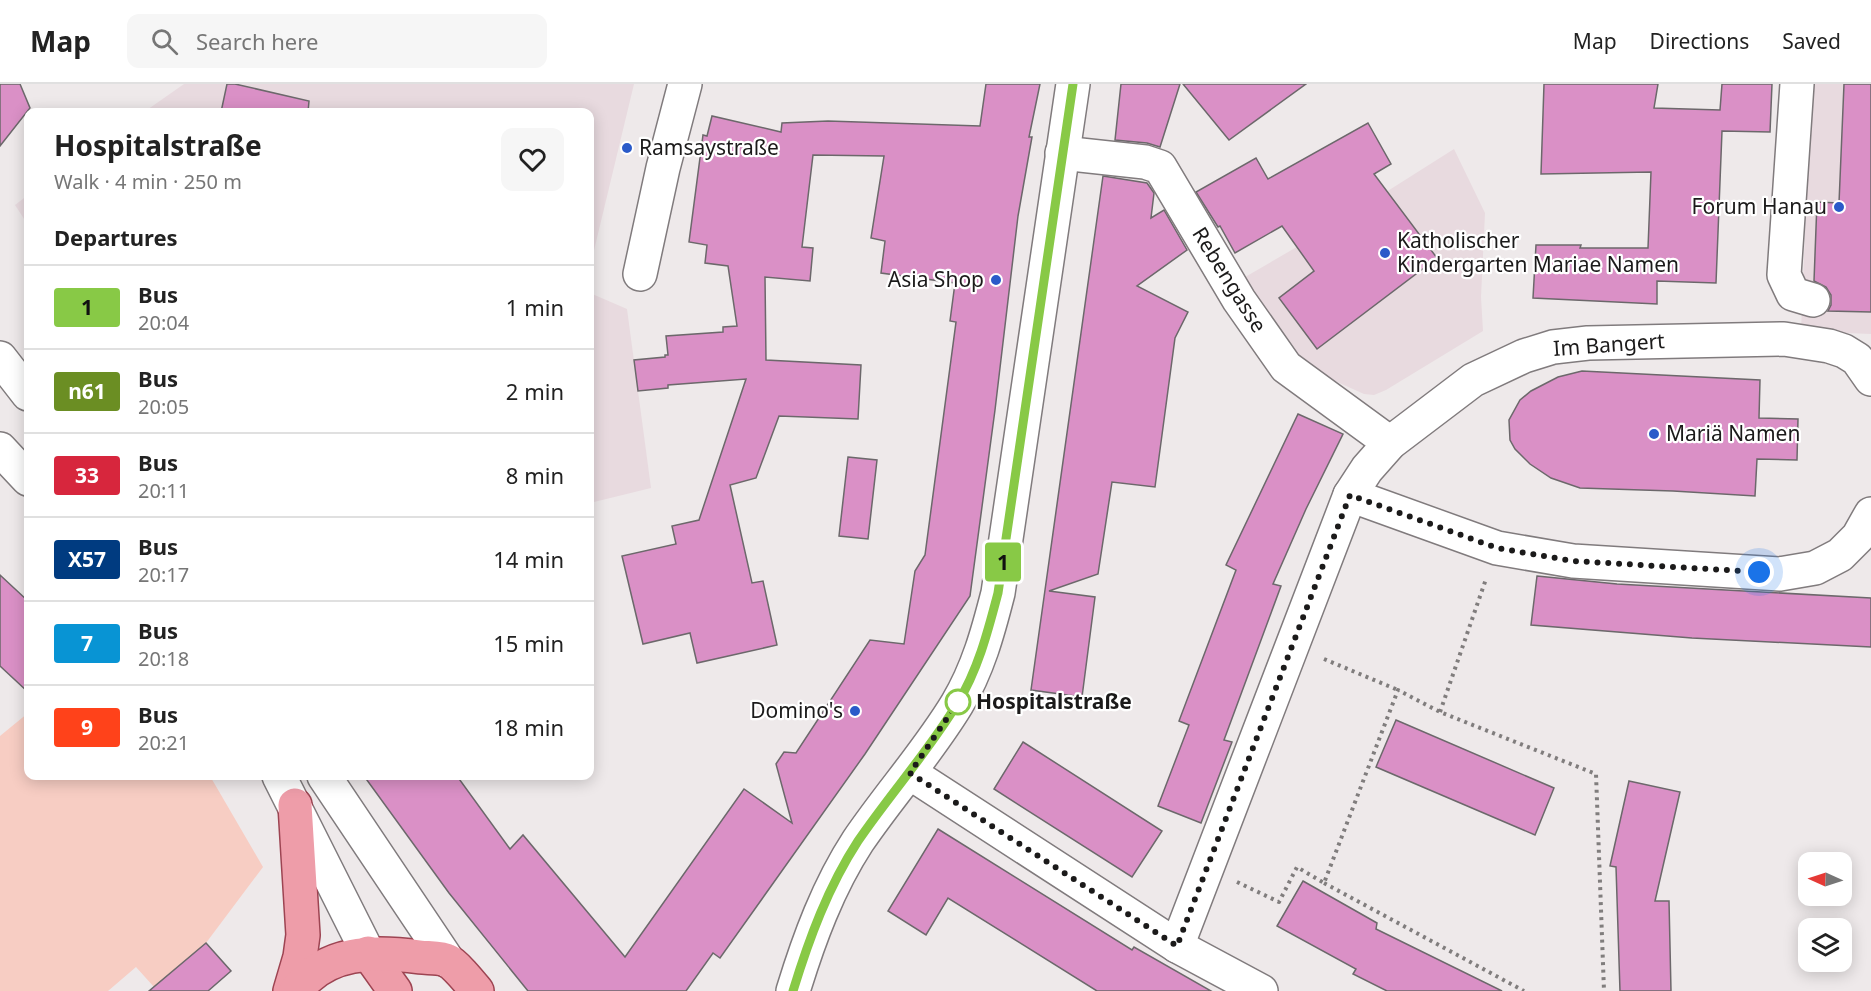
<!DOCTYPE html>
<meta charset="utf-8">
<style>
:root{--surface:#fff;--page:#f6f6f6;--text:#222;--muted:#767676;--line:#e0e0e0}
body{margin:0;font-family:"Noto Sans",sans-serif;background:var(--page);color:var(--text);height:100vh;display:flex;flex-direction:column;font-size:22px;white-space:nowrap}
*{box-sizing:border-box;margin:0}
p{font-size:20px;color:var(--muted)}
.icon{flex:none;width:33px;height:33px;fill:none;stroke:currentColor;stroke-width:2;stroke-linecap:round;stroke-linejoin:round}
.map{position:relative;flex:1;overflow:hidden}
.drawer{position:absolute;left:24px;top:24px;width:570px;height:672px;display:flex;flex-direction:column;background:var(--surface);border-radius:12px;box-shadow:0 3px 15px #0003}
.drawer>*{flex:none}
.badge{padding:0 12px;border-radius:4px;font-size:21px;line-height:39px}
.needle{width:39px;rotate:273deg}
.buttons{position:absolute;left:1798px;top:768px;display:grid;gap:12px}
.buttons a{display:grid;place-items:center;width:54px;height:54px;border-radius:12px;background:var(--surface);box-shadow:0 3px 15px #0003;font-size:30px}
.you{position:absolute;width:30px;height:30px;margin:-15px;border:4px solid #fff;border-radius:50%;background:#1a73e8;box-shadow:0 0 0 9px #1a73e833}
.map>.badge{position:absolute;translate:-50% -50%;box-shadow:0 0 0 3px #fff}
h2{padding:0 30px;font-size:22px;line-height:54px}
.round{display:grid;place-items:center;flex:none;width:63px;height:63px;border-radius:12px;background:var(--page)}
.headline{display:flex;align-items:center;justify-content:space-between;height:102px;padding:0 30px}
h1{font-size:28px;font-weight:700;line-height:45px}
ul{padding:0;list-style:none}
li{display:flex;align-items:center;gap:18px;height:84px;padding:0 30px;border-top:2px solid var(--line)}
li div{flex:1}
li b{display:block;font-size:22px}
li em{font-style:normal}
li .badge{min-width:66px;font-weight:700;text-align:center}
header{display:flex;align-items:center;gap:36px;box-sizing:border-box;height:84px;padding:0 30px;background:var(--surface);border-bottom:2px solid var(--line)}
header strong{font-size:28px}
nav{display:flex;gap:33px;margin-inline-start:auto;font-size:21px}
.search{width:420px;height:54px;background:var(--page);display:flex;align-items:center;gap:15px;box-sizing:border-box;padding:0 21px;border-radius:12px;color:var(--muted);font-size:22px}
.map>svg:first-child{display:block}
.built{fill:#e8dadf}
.green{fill:#f7cdc3}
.building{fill:#da90c6;stroke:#6c686b;stroke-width:1.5}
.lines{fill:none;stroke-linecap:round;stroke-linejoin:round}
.street-casing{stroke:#807b7d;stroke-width:36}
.secondary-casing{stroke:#807b7d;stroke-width:36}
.primary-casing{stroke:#9d4452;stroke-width:36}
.path{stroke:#807d7d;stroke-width:4;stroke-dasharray:3 4.5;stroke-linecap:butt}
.street{stroke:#fff;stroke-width:33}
.secondary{stroke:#fff;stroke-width:33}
.primary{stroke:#ee9da9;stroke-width:33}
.line-casing{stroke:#fff;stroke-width:14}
.line{stroke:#88c946;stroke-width:9}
.walk{stroke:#1b1a1a;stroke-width:6;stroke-dasharray:0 10.8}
.poi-dot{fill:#2a5ac9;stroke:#fff;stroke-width:2}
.stop-dot{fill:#fff;stroke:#88c946;stroke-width:3}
.labels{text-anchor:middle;stroke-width:4.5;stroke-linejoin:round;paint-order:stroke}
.poi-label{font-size:21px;fill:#1b1a1a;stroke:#fff;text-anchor:start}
.street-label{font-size:21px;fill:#1b1a1a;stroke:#fff}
.stop-label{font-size:21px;font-weight:bold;fill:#1b1a1a;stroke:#fff;text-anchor:start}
</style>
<header>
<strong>Map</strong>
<div class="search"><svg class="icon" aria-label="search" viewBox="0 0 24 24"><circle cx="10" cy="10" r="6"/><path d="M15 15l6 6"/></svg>Search here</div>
<nav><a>Map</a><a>Directions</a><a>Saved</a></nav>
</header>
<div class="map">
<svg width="1871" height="907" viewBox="0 0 1871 907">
<rect width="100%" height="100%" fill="#eee9ea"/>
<g class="built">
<path d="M184,0h450l-44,183v-155h-446z"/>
<path d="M1811,0h60v250l-70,-3z"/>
<path d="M1454,65l31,64 -4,84 2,34 -97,59 -12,5 -10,-1 -49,-22 -16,-16 -42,-49 -17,-27 86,-50z"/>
<path d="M28,111v30l-13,-20z"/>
<path d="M590,209l37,16 24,179 -61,15z"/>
</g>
<path class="green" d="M28,629v63h182l53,91 -57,76 -52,44 -18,-20 -28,24h-108v-255z"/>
<g class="building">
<path d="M0,0h20l10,24 -30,38z"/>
<path d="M227,0h8l74,17 -1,11h-87z"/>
<path d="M986,0h54l-11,53h3l-14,79 -23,194 -25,186 -105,158 -145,204 -7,-5 -27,38h-158l-79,-98 -85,-117h93l53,73 13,-14 102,122 119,-168 48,34 -16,-59 8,-12 12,1 74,-113 34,4 11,-73 10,-16 31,-233 -6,-1 5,-38 -74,-10 4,-32 -14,-3 13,-82 -71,-1 -11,92 11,1 -3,33 -45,-4 1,83 95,5 -3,54 -79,-3 -23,62 -26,7 22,98 11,-2 14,64 -80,18 -7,-30 -47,11 -21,-88 54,-12 -4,-18 27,-6 47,-141 -78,6v3l-30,3 -4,-31 31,-3v-2h3l-2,-19 57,-4v-5l14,-1 -9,-60 -23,-3 2,-18 -18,-3 14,-107 4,1 5,-20 69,16 1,-9 46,-2 152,5z"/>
<path d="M1121,0h59l-20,63 -13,-4 -32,-3z"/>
<path d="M1183,0h123l-77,56z"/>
<path d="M1544,0h114l-4,24 66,2 2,-26h50l-2,48 -48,-1 -6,152 -59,-2v23l-124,-6 3,-53h45l-1,3h68l3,-76 -110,2z"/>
<path d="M1844,0h27v228l-43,-1 3,-6v-10l-5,-8 -12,-6 3,-79 22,1z"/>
<path d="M1368,39l23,41 -17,10 63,84 -120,91 -38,-51 35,-27 -32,-45 -47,27 -15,-27 -2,1 -22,-35 60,-34 12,21z"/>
<path d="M1103,92l44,7 7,10 -3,25 13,-8 23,40 -50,36 51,26 -13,26 -20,149 -43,-5 -14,92 -49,17 46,6 -13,100 -51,-7z"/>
<path d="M1582,287l178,9 -1,38 39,1 -1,41 -40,-1 -2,37 -82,-5 -93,-3 -29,-10 -21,-14 -15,-15 -5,-9 -1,-20 11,-20 11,-9 27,-14z"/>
<path d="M1298,330l45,20 -37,75 -33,75 8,2 -57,154 8,2 -31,81 -43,-17 31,-81 -10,-4 57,-151 -10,-5z"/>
<path d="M848,373l29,3 -9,79 -29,-3z"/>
<path d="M0,491l28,26v91l-28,-26z"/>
<path d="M1537,492l80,8 254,14v49l-179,-9 -161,-13z"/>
<path d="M1396,636l158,68 -19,47 -159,-68z"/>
<path d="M1023,658l139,89 -30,46 -138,-88z"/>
<path d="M1629,697l51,11 -25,109h14l2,90h-51l-4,-124 -6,-1z"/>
<path d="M938,745l194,121 2,-3 77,44h-114l-149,-93 -22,37 -38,-24z"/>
<path d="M1303,797l74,42 -1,6 126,62h-115l-34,-17 3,-5 -79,-43z"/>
<path d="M206,859l25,28 -23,20h-59z"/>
</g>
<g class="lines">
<g class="street-casing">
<g id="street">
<path d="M1797,0l-13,191 9,19 20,6"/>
<path d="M1062,69l83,9 15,5 79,133 47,67 104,76"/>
<path d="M640,190l23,-106 22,-84"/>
<path d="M1350,411l147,53 76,13 207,13 35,-6 25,-13 18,-18 13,-23"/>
<path d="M910,689l267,173 84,45"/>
<path d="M1177,862l173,-451 17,-26 23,-26 83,-63 51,-24 29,-9 35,-4 196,-4 45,7 15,5 13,8 14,20"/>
<path d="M793,907c16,-52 35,-104 65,-150 32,-47 70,-89 99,-137 21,-35 31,-72 41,-111l75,-509"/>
</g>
</g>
<g class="secondary-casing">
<g id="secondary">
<path d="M0,274l28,36"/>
<path d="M0,365l28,30"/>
<path d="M279,692l89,177"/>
<path d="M324,692l124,185"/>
</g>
</g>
<g class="primary-casing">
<g id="primary">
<path d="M368,869l27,38"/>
<path d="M290,907l10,-34 3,-22 -8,-130"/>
<path d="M296,907c30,-41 78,-40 124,-34 8,1 21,0 28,4 6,2 24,24 29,30"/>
</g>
</g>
<g class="path">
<path d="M1324,575l74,31"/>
<path d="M1440,628l46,-133"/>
<path d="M1237,798l42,20 18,-35 27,16 74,-193 42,22 156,62 8,217"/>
<path d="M1324,799l200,108"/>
</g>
<use href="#street" class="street"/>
<use href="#secondary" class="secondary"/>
<use href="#primary" class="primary"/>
</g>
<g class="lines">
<g class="line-casing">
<path id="line" d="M793,907c16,-52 35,-104 65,-150 32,-47 70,-89 99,-137 21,-34 31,-73 41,-111l75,-509"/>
</g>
<use href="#line" class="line"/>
<path class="walk" d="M958,618l-48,71 267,173 173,-451 147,53 76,13 186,11"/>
</g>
<g class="poi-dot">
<circle cx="627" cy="64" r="6"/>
<circle cx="1839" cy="123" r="6"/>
<circle cx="1385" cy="169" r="6"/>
<circle cx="996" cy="196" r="6"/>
<circle cx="1654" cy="350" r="6"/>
<circle cx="855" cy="627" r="6"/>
</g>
<circle class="stop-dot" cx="958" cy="618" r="12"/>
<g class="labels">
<g class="poi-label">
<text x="639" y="71">Ramsaystraße</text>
<text x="1827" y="130" text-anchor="end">Forum Hanau</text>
<text x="1397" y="164">Katholischer<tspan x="1397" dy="24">Kindergarten Mariae Namen</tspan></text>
<text x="984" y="203" text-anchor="end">Asia Shop</text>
<text x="1666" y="357">Mariä Namen</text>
<text x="843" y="634" text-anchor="end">Domino's</text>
</g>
<g class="street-label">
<text transform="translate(1229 196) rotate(58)" y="7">Rebengasse</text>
<text transform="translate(1609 261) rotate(-4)" y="7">Im Bangert</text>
</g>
<g class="stop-label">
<text x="976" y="625">Hospitalstraße</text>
</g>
</g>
</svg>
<div class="buttons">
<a><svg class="needle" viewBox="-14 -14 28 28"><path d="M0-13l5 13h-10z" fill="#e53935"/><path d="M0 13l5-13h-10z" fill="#767676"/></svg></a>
<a><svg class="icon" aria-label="layers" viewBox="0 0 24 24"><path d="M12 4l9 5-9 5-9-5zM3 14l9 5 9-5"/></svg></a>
</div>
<div class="you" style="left:1759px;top:488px"></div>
<b class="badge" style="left:1003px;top:478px;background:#88c946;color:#111">1</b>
<section class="drawer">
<div class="headline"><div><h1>Hospitalstraße</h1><p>Walk · 4 min · 250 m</p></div><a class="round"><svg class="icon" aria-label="heart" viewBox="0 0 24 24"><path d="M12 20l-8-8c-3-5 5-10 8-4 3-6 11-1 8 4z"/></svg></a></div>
<h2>Departures</h2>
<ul>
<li><span class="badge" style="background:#88c946;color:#111">1</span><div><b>Bus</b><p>20:04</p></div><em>1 min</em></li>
<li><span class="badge" style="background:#6b8e23;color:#fff">n61</span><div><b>Bus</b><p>20:05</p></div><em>2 min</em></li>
<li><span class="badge" style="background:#d7263d;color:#fff">33</span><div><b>Bus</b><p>20:11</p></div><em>8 min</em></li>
<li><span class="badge" style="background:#003b80;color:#fff">X57</span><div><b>Bus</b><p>20:17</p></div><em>14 min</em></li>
<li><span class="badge" style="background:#0894d4;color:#fff">7</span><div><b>Bus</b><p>20:18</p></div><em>15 min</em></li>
<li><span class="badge" style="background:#ff421a;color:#fff">9</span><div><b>Bus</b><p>20:21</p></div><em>18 min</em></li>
</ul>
</section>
</div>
